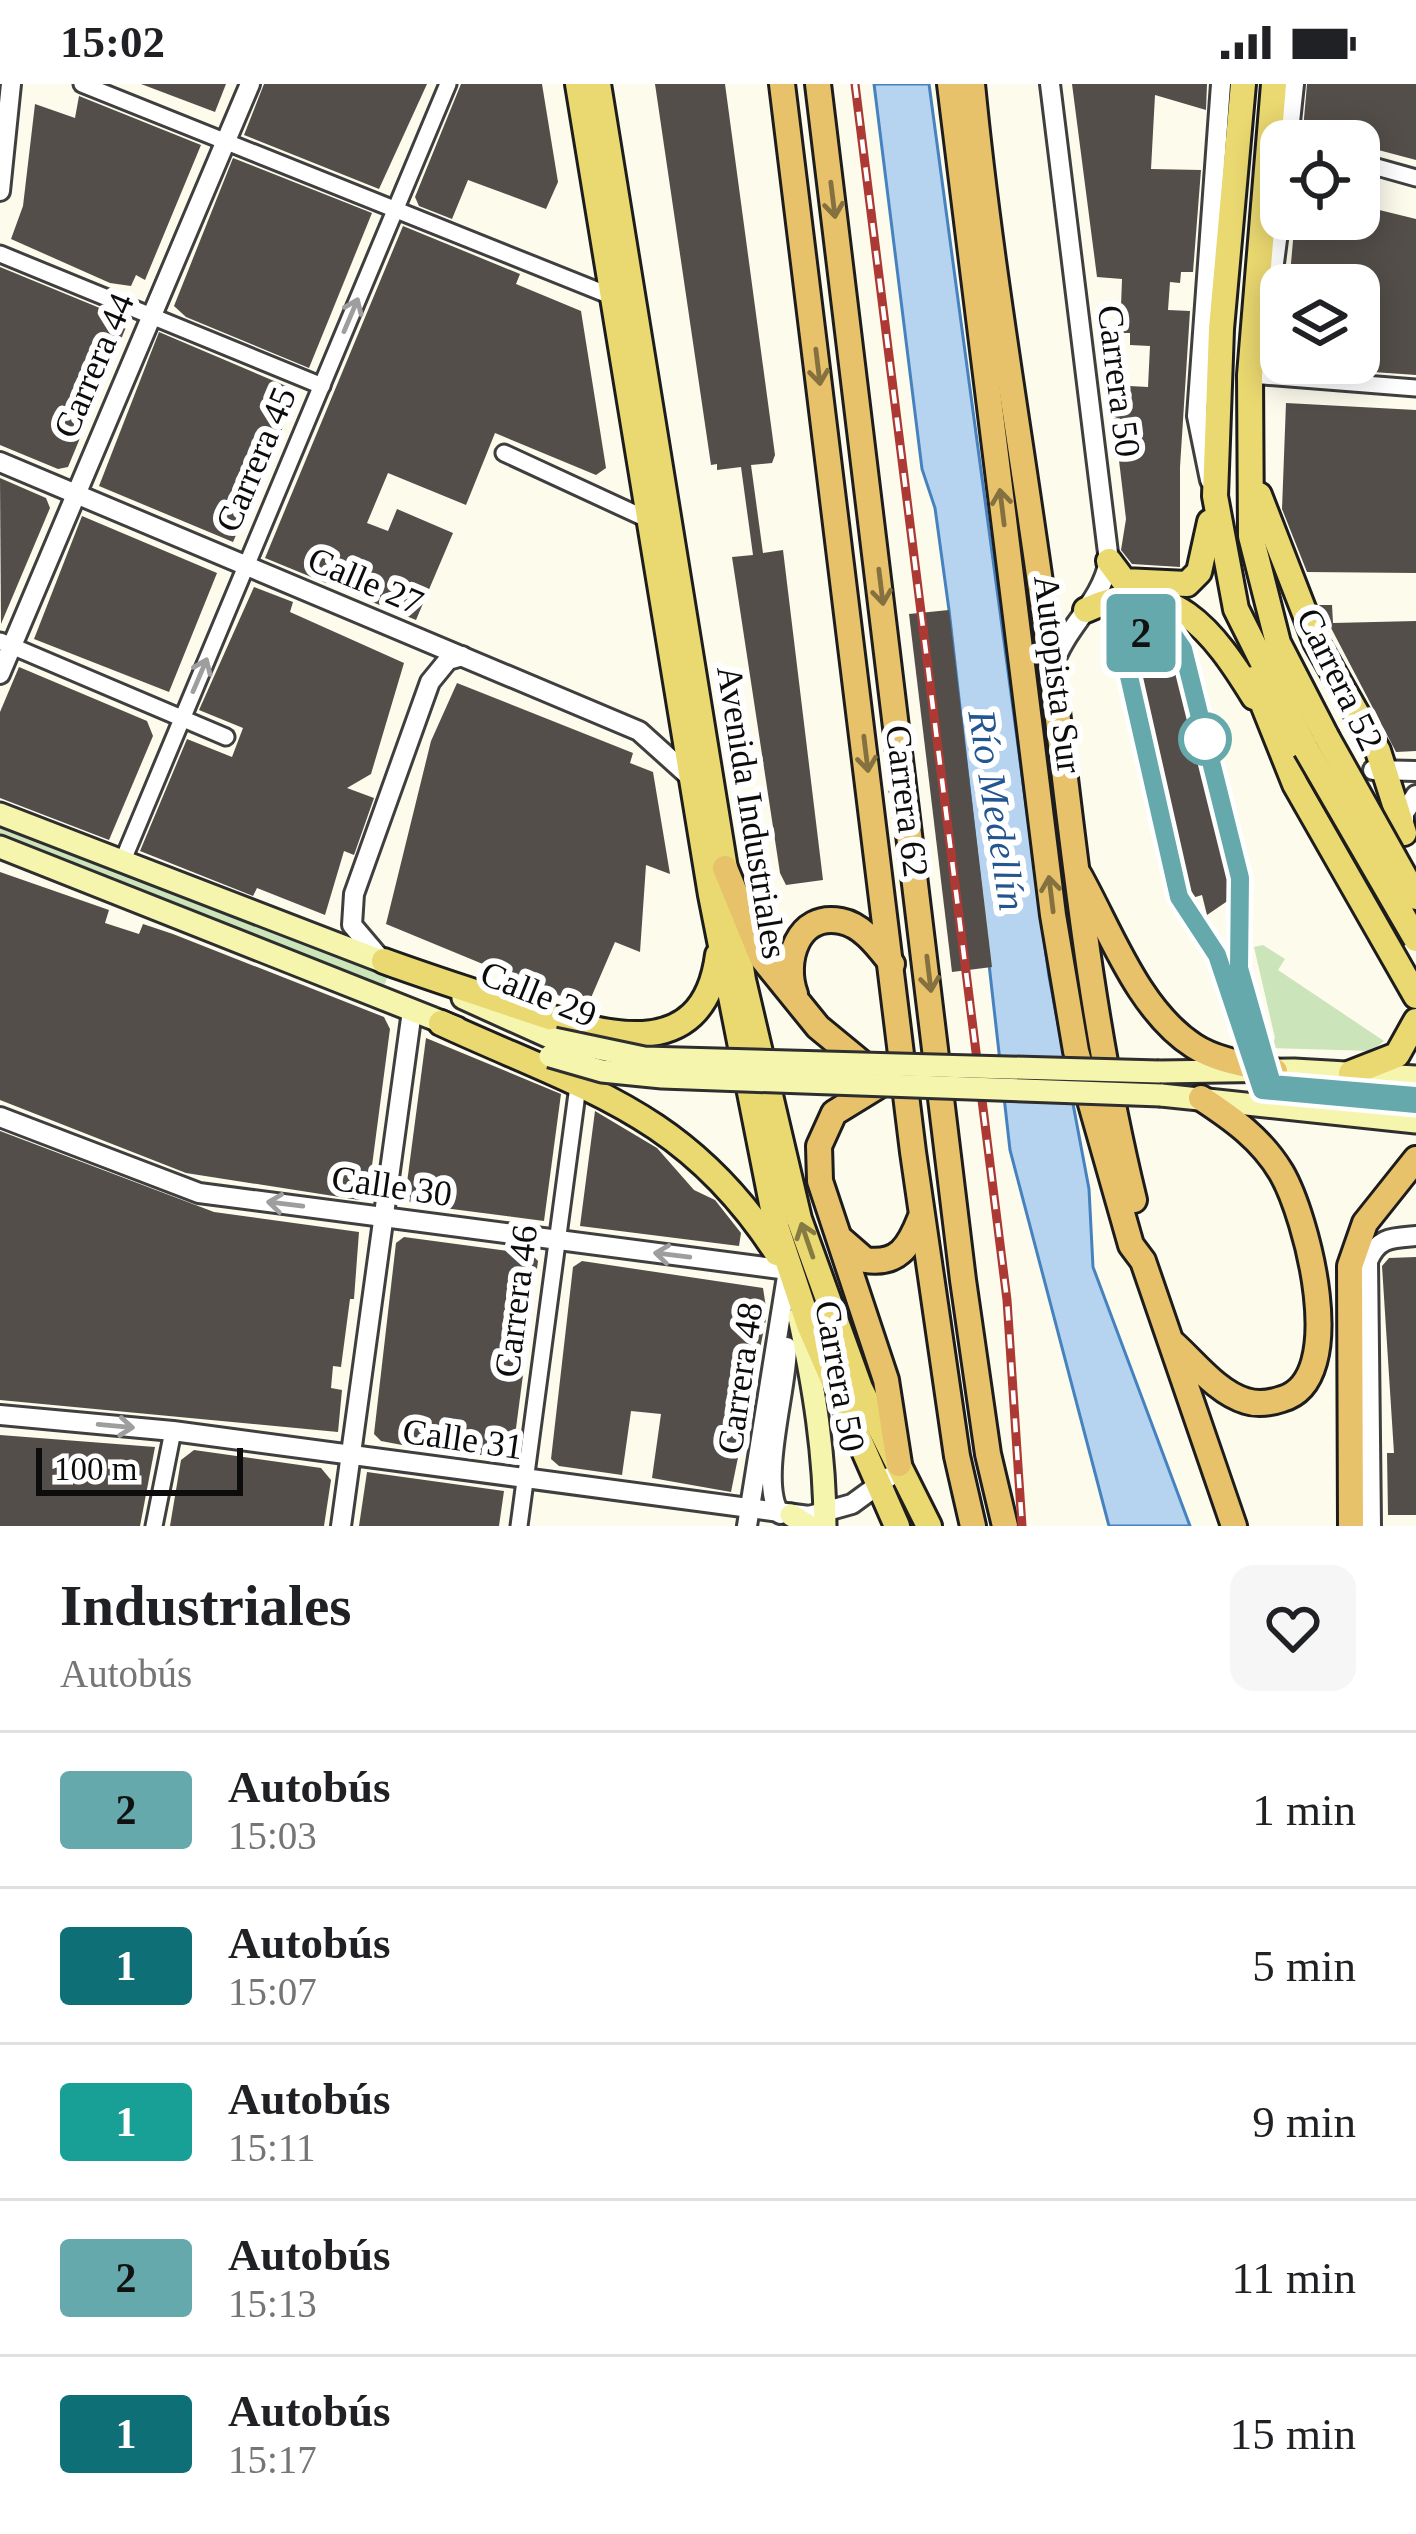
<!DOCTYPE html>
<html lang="es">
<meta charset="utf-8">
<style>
:root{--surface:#fff;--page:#f6f6f6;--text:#202124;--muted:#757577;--line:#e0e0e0}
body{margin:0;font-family:Georgia,serif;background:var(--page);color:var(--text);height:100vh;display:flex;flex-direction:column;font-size:45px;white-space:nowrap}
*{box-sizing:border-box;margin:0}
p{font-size:39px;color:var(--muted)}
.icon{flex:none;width:66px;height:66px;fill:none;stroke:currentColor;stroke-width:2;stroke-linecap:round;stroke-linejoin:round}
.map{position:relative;height:1442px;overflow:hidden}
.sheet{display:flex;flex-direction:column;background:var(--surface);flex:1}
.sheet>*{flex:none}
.badge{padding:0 24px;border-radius:9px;font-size:42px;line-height:78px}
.controls{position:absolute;left:1260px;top:36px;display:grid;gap:24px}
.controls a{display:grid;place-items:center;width:120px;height:120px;border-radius:24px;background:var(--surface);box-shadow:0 6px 30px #0003;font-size:60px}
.scale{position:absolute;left:36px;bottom:30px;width:207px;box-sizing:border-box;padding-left:12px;border:6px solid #0c0c0c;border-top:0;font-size:33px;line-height:42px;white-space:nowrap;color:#0c0c0c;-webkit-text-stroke:9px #fff;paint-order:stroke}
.map>.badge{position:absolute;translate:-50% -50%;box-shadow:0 0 0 6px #fff}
.round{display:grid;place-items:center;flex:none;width:126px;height:126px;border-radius:24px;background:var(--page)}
.overview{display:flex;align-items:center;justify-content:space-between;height:204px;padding:0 60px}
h1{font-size:57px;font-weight:700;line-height:90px}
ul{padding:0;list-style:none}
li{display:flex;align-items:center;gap:36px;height:156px;padding:0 60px;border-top:3px solid var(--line)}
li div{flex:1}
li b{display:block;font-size:45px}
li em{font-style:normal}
li .badge{min-width:132px;font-weight:700;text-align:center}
.status{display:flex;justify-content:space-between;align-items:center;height:84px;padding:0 60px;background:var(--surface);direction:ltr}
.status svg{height:33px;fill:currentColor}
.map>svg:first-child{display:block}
.green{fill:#cbe4ba}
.water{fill:#b6d4ef;stroke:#4582be;stroke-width:3}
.building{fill:#534e49}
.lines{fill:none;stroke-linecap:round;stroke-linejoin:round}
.minor-casing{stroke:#3f3f3f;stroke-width:21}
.tertiary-casing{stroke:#3f3f3f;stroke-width:24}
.secondary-casing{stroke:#2e2e2e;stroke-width:27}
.primary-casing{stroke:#1d1d1d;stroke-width:30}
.trunk-casing{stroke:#1d1d1d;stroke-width:30}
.minor{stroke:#fff;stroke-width:15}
.tertiary{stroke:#fff;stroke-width:18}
.secondary{stroke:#f6f5ae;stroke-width:21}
.primary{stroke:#ead870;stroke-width:24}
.trunk{stroke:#e8c26a;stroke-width:24}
.rail-casing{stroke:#ac3933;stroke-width:9}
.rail{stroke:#fff;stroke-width:4.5;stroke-dasharray:14;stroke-linecap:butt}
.secondary-bridge-casing{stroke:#2e2e2e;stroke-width:27;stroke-linecap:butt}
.primary-bridge-casing{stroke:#1d1d1d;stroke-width:30;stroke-linecap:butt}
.secondary-bridge{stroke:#f6f5ae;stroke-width:21}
.primary-bridge{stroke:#ead870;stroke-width:24}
.oneway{stroke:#857040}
.oneway2{stroke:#9e9e9e}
.oneway3{stroke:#867c43}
.line-casing{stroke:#fff;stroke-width:27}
.line{stroke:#65a9ac;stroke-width:18}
.stop-dot{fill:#fff;stroke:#65a9ac;stroke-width:6}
.labels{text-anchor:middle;stroke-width:12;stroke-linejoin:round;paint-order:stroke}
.street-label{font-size:36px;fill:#0c0c0c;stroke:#fff}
.water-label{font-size:39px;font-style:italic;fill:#235590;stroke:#fff}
</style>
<div class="status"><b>15:02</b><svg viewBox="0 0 49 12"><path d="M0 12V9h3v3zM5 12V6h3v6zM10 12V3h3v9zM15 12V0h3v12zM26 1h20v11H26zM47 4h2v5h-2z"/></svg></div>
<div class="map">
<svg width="1416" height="1442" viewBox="0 0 1416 1442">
<rect width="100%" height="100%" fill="#fdfbec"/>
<g class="green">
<path d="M0,741l388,150 -5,14 -383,-147z"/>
<path d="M1263,861l22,14 -7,11 106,71 -12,10 -102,-3 5,-10 -21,-91z"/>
</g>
<path class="water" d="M874,0h55l120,892 40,213 4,78 97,259h-81l-99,-376 -61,-540 -14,-102 -13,-39z"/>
<g class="building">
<path d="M141,0h85l-11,28z"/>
<path d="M264,0h163l-48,105 -135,-54z"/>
<path d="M461,0h81l16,98 -12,27 -78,-29 -16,39 -33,-13 -4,-9z"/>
<path d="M655,0h70l50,371 -3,8 -21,2 12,88 20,-3 40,330 -37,5 -6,-12 -48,-316 21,-2 -12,-88 -24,3v-6l-6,1z"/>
<path d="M1072,0h135l-1,26 -51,-15 -4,74 50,1 -8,102h-12l-1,11 -10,-1 -2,28 22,1 -10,156v100l-48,-3 -11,-14 5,-31 -16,-134 38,2 2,-41 -20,-1v-12h-10l2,-54 -25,-2z"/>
<path d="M1307,0h109v76l-113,-30z"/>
<path d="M79,12l122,49 -56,135 -9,-5 -5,11 -21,-3 -99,-44 12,-33 12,-102 40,14z"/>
<path d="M233,74l139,55 -63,155 -123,-51 -12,-11z"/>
<path d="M1359,121l57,14v156l-57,-4v-86h-70l6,-66h64z"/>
<path d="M403,142l117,48 -4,10 65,27 25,157 -10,7 -101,-42 -29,72 -78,-32 -21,50 21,8 9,-22 56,24 -37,87 -151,-62z"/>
<path d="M0,183l129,53 -61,147 -10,2 -58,-24z"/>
<path d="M159,248l134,57v15l-60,138 -134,-56z"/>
<path d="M1286,319l130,7v163l-109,-1 -25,-63z"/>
<path d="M0,394l46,20 4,10 -49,116z"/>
<path d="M82,432l135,57 -48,119 -135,-53z"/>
<path d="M254,503l39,15 -3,10 114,51 -33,111 -24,14 27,10 -20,57 -10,-4 -19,64 -68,-27 -4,8 -113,-45 47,-112 45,18 11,-29 -44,-18z"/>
<path d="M1319,521h13l1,18 83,-2v130l-20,1z"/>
<path d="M949,526l43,357 -40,5 -43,-358z"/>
<path d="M1180,565l57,238 -10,3 2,10 -22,15 -5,-20 -13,4 -58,-238z"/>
<path d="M19,583l128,54 6,15 -44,104 -109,-42v-86z"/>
<path d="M457,599l176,70 -3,10 23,9 17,102 -24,-9 -6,87 -25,-10 -28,65 -201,-83 45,-183z"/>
<path d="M0,788l109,38 -4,13 34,11 4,-10 30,10 211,83 6,12 -22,167 -9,4 -173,-27 -186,-73z"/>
<path d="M426,954l135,56 -17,127 -131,-17 -8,-6z"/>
<path d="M595,1027l62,37 37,42 21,10 26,33 -2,13 -159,-20z"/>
<path d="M0,1047l214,81 145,20 -5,67h-4l-9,68 -8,-1 -2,22 11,2 -4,42 -338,-32z"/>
<path d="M404,1153l127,17 7,7 -25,190 -5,7 -90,-10 -37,-7 -7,-7 22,-191z"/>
<path d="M1416,1173v258h-28l-1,-62h7l-12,-187 7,-8z"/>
<path d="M582,1177l181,27 4,26 -36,178 -79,-14 9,-64 -30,-3 -9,64 -63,-9 -8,-7 22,-192z"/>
<path d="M0,1351l155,12 -15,79h-140z"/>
<path d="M194,1366l127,18 10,12 -7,46h-154l11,-66z"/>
<path d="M367,1388l137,19 -5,35h-140z"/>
</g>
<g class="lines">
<g class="minor-casing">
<g id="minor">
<path d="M82,0l529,212"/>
<path d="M1359,78l57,16"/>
<path d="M0,170l322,132"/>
<path d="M1250,291l166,13"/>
<path d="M504,369l145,67"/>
<path d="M0,557l226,96"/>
<path d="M123,776l325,-776"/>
<path d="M154,1442l19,-95"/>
<path d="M519,1442l59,-440"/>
</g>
</g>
<g class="tertiary-casing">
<g id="tertiary">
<path d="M1050,0l59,477c-8,42 -43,65 -56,105"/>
<path d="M1288,57l6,-57"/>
<path d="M0,107l11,-107"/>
<path d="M1260,287l21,-162"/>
<path d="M0,378l639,269 50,45"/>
<path d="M1210,396l-13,-64 24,-332"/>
<path d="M0,590l250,-590"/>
<path d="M1373,686l43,1"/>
<path d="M1404,744v-15l12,-18"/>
<path d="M380,874l-28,-33 2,-31 76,-212 18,-22 14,-4"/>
<path d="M0,1033l199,76 589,77"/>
<path d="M0,1331l173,16 636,85 43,-12 37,-27"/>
<path d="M780,1430c-22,-32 7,-125 7,-167"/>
<path d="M341,1442l71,-515"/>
<path d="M747,1442l41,-256"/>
<path d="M1371,1442l-3,-265c10,-24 24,-23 48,-25"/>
</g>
</g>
<g class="secondary-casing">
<g id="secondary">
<path d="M0,730l397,153"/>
<path d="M0,763l457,181"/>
<path d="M463,914l91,41"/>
<path d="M1159,988l135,-2 122,7"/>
<path d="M1161,1011l255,27"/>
<path d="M799,1233c15,70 26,138 26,209"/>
<path d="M791,1431l18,11"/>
</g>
</g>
<g class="primary-casing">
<g id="primary">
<path d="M578,0l133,811 66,334 32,96 88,201"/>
<path d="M598,0l145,896 56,239 61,169 69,138"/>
<path d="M1243,0l-22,245 -6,167 21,113 70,140"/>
<path d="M1274,0l-24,291 1,161 27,107 48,93"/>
<path d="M1259,411l57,147 62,109 26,82"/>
<path d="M1109,477l15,20 63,3 12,-12 11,-50"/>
<path d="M1086,526c85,-40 129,24 168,87"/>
<path d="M1253,595l42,105 121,212"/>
<path d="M384,877c41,15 82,28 123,42 76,25 195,74 211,-48"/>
<path d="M441,939c143,66 245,89 336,230"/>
<path d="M1351,989l46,-18 19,-34"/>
</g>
</g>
<g class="trunk-casing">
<g id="trunk">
<path d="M782,0l131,1068 44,304 16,70"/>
<path d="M818,0l145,1196 25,174 17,72"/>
<path d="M950,0l103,831 23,136 55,194 12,16 91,265"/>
<path d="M972,0c19,196 55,391 80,586 22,179 39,355 82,530"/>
<path d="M725,784l37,90 56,69 45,37"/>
<path d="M1079,791c31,55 59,135 115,171 23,15 55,19 81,25"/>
<path d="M795,910c-12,-32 2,-82 46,-73 22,4 38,27 51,43"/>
<path d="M878,1002l-44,27 -15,33 1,35 66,199 13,84"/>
<path d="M842,1156l23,20c33,5 44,-13 55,-41"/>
<path d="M1174,1260c21,19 44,49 72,57 12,4 24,2 36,-2 68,-19 25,-183 -1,-227 -20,-33 -48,-53 -80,-74"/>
<path d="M1351,1442l-1,-260 15,-43 51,-64"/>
</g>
</g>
<use href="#minor" class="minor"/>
<use href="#tertiary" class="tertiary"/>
<use href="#secondary" class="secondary"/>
<use href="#primary" class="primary"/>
<use href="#trunk" class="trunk"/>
<g class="rail-casing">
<path id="rail" d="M855,0l152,1216 15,226"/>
</g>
<use href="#rail" class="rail"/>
<g class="secondary-bridge-casing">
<g id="secondary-bridge">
<path d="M554,955l90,19 515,14"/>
<path d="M550,972l52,15 60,6 499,18"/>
</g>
</g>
<g class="primary-bridge-casing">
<g id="primary-bridge">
<path d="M1326,652l90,161"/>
<path d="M1306,665l110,190"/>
</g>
</g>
<use href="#secondary-bridge" class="secondary-bridge"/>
<use href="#primary-bridge" class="primary-bridge"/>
</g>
<defs><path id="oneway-shaft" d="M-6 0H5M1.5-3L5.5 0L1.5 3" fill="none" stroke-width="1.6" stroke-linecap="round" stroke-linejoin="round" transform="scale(3)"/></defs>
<g class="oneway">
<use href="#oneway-shaft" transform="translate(833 116) rotate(83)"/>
<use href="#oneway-shaft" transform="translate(818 283) rotate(83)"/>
<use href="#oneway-shaft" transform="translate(1002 423) rotate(-97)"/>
<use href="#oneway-shaft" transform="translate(881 503) rotate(83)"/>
<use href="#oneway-shaft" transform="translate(866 670) rotate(83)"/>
<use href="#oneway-shaft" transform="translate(1051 810) rotate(-97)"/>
<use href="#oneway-shaft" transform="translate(929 890) rotate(83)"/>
</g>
<g class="oneway2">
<use href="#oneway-shaft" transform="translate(351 231) rotate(-67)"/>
<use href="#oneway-shaft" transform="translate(200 591) rotate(-67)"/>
<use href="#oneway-shaft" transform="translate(285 1120) rotate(-173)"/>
<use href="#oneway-shaft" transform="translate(672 1171) rotate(-173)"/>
<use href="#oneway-shaft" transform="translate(116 1342) rotate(5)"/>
</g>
<use class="oneway3" href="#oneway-shaft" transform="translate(807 1156) rotate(-109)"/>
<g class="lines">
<g class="line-casing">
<path id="line" d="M1416,1012l-144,-12 -33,-116 1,-90 -57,-229 -11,-16 -30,-1 -13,12 -3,19 53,234 38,58 45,135 154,14"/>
</g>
<use href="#line" class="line"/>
</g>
<circle class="stop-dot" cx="1205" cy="655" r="24"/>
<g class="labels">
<g class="street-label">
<text transform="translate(93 281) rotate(-67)" y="13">Carrera 44</text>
<text transform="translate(1120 297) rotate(83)" y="13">Carrera 50</text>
<text transform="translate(255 375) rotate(-67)" y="13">Carrera 45</text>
<text transform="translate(366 496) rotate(23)" y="13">Calle 27</text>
<text transform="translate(1059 590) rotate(83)" y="13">Autopista Sur</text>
<text transform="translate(1341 595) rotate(64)" y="13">Carrera 52</text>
<text transform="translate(908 717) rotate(83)" y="13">Carrera 62</text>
<text transform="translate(753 728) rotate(81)" y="13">Avenida Industriales</text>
<text transform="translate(539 909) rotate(22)" y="13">Calle 29</text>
<text transform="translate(392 1101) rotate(8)" y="13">Calle 30</text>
<text transform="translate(515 1217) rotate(-83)" y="13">Carrera 46</text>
<text transform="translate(841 1292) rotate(80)" y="13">Carrera 50</text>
<text transform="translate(739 1294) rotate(-82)" y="13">Carrera 48</text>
<text transform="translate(463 1354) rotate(8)" y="13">Calle 31</text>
</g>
<g class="water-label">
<text transform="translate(998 726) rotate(81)" y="14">Río Medellín</text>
</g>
</g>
</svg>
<div class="controls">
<a><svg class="icon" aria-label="locate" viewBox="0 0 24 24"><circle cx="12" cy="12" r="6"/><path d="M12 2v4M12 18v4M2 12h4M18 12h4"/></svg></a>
<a><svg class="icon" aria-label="layers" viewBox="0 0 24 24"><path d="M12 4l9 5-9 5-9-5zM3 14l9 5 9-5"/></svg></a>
</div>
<div class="scale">100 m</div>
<b class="badge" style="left:1141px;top:549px;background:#65a9ac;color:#111">2</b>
</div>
<section class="sheet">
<div class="overview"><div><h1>Industriales</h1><p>Autobús</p></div><a class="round"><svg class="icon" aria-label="heart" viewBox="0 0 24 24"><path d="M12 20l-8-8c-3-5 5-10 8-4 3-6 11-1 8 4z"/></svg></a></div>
<ul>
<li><span class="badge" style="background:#65a9ac;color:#111">2</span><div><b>Autobús</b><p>15:03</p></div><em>1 min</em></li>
<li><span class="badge" style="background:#0e6f76;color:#fff">1</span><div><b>Autobús</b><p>15:07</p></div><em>5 min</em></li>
<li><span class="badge" style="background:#18a096;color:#fff">1</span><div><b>Autobús</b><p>15:11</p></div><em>9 min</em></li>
<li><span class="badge" style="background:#65a9ac;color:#111">2</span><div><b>Autobús</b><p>15:13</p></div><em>11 min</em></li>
<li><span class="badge" style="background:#0e6f76;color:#fff">1</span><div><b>Autobús</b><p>15:17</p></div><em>15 min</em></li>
</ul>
</section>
